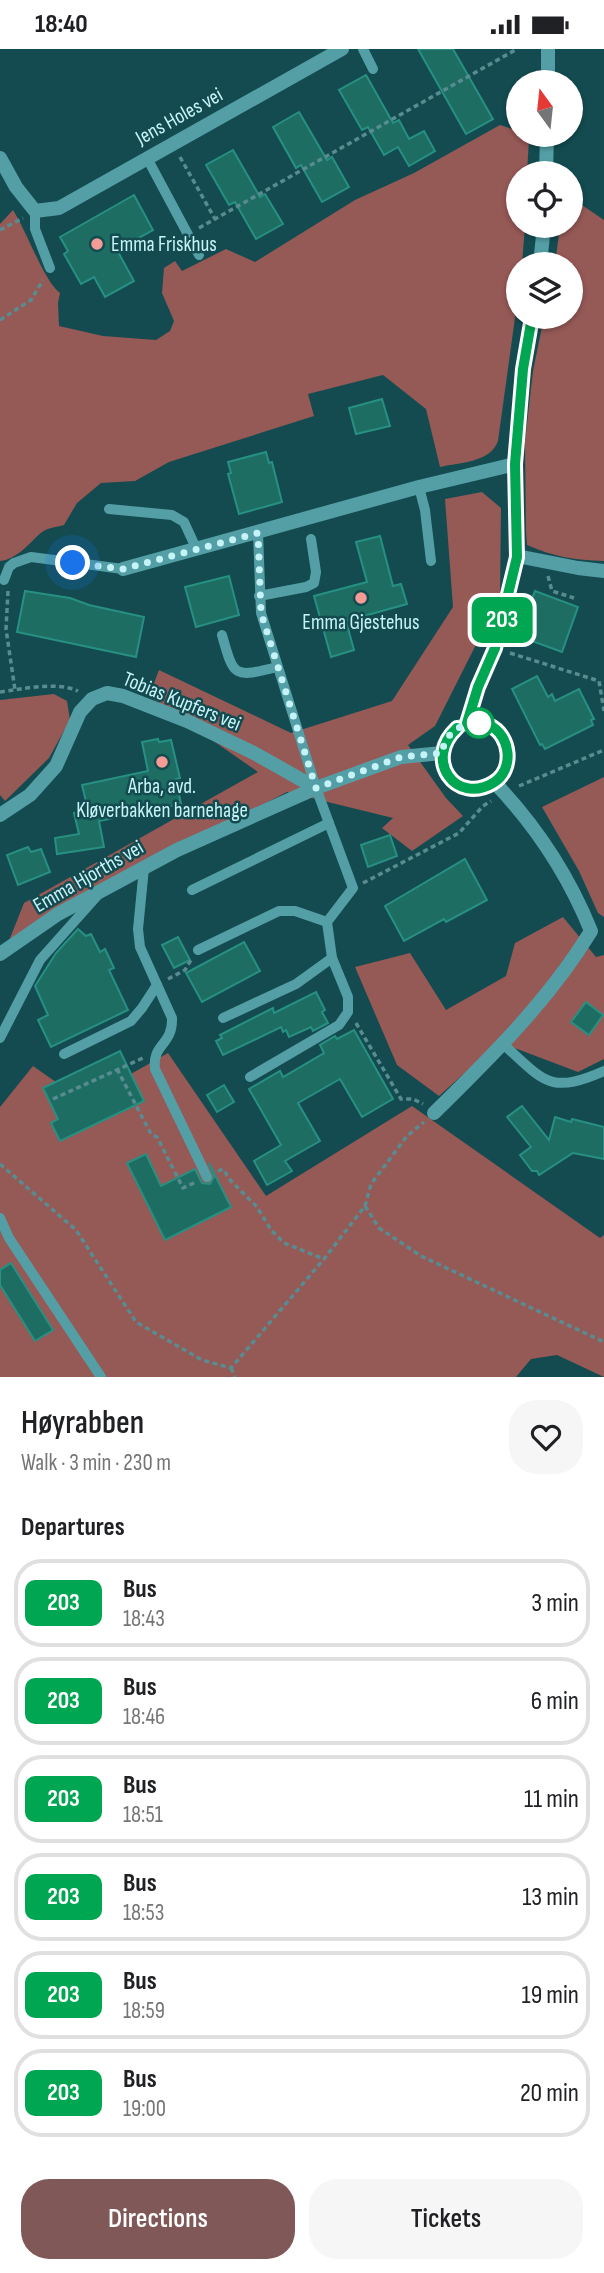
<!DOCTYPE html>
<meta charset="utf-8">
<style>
:root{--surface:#fff;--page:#f6f6f6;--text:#202124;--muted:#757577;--line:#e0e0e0;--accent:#805857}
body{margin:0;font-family:"Sofia Sans Condensed",sans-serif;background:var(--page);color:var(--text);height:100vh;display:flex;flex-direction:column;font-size:26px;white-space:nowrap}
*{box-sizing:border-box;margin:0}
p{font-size:23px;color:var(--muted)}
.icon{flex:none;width:38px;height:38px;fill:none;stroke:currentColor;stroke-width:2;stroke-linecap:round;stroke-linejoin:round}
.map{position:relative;height:1328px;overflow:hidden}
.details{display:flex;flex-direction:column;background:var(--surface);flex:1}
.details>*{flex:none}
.badge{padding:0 14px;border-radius:10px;font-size:24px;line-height:46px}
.needle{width:46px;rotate:345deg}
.fabs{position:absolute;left:506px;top:21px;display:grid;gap:14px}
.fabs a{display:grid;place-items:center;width:77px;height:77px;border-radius:50%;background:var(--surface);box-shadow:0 2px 5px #0004;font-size:35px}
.you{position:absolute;width:35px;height:35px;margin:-18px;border:5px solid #fff;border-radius:50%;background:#1a73e8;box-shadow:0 0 0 10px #1a73e833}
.map>.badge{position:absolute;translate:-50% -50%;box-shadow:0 0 0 4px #fff}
h2{padding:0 21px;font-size:26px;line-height:63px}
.round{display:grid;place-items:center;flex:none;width:74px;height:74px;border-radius:28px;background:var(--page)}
.summary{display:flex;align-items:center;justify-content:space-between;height:119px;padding:0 21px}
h1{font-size:33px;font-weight:600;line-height:52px}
.cta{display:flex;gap:14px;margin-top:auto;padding:14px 21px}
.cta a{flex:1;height:80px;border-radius:28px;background:var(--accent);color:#fff;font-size:28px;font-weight:600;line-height:80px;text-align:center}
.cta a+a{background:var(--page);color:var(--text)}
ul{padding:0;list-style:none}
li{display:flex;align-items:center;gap:21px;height:88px;margin:0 14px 10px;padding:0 7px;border:4px solid var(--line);border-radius:28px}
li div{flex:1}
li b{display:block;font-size:26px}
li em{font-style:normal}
li .badge{min-width:77px;font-weight:700;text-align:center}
.status{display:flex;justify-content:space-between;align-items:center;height:49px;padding:0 35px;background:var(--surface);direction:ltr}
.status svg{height:19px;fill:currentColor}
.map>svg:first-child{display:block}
.green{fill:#955956}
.building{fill:#1e6d63;stroke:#279083;stroke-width:2}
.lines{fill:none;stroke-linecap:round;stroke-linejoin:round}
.path{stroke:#588c91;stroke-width:3.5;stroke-dasharray:5 3.5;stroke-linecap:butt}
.service{stroke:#549fa6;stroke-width:10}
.minor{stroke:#549fa6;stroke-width:14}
.line-casing{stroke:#fff;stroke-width:16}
.line{stroke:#00a651;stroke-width:10}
.walk{stroke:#c5f3f8;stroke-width:7;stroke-dasharray:0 12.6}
.poi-dot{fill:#f59c96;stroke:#134b50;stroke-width:2.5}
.stop-dot{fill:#fff;stroke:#00a651;stroke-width:3.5}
.labels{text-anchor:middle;stroke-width:5;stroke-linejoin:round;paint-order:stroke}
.street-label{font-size:21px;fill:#c5f3f8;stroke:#134b50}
.poi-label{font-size:21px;fill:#c5f3f8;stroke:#134b50}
</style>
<div class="status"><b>18:40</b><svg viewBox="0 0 49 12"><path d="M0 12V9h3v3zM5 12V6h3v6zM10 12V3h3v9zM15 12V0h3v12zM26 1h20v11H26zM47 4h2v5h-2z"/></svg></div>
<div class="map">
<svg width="604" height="1328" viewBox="0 0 604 1328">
<rect width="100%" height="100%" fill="#134b50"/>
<g class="green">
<path d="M500,76l18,6v4h7l4,4 -2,34h-9v53h7l-3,38h-4v32l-20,145c-8,22 -38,21 -58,26l-14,-58 -43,-34 -75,19 6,22 -145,46 -34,19 -34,2 -24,20 -13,22c-7,2 -17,3 -22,7 -13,11 -24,27 -42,29v-337l13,-14c13,20 31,71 47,83l-2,10 1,23 44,10 53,4 14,-9 4,-10 -12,-28 2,-25 11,-7 7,10 44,-22 29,13 100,-62 59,-27z"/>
<path d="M570,148l34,23v341c-29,-1 -50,-4 -77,-16l-1,-14 -1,-89 8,-71 11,-54h26v-53h-15l5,-38h10z"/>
<path d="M482,443l19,16 -1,89 -65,129 -27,19 38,53 17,18 -51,35 -30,-23 11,-10 -106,-26 -192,99 -87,52 16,-40 234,-131 -109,-76 10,-26 132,63 101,-32 61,-94 -8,-108z"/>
<path d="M54,645l13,7 3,19 -21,38 -44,43 -5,-6v-95z"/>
<path d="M604,728v140l-6,-4 -19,-42 -37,-64z"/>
<path d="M563,868l33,40 8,-2v104l-26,13 -79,-30 -60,54 -42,-31 -42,-98 55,-14 36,57 60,-34 9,-33z"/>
<path d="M168,1004l98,143 146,-90 188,132 4,-3v142l-47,-22 -26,4 -15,18h-516v-270l33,-41 50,35z"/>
</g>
<g class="building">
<path d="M418,0h35l40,70 -27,15z"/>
<path d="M366,26l27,48 6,-3 10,19 15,-8 11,20 -26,15 -11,-19 -14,8 -16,-28 -6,3 -23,-40z"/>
<path d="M299,63l28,48 5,-3 17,30 -27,15 -21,-37 -5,3 -23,-41z"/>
<path d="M233,101l27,47 5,-3 18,30 -27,15 -21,-37 -6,3 -23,-40z"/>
<path d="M134,146l19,35 -36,20 17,31 -29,16 -11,-20 -13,7 -17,-30 4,-3 -8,-14z"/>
<path d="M382,350l8,27 -34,8 -7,-26z"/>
<path d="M266,403l3,11 3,-1 10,40 -43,12 -11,-40 3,-1 -3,-11z"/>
<path d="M380,487l13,50 8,-2 6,20 -61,17 8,29 -23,7 -17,-61 53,-14 -11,-40z"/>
<path d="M229,527l10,39 -43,12 -11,-40z"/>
<path d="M25,542l45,7 19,7 55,12 -8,40 -119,-25z"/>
<path d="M535,542l43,16 -16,45 -44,-16z"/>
<path d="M537,627l11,21 4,-3 3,7 24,-12 15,30 -3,1 2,5 -48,24 -3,-5 -2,1 -28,-56z"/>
<path d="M158,690l1,3 12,-2 9,38 -4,1 5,25 -82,17 5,26 -47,7 -2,-16 24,-4 -5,-21 14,-3 -6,-25 66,-14 -6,-29z"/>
<path d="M390,786l7,21 -29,11 -7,-22z"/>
<path d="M28,798l3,5 10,-3 9,23 -32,13 -11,-30z"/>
<path d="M465,810l22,41 -41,22 -2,-3 -40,22 -19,-35z"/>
<path d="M78,880l8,7 5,-2 9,18 5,-3 9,19 -5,2 19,40 -77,37 -13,-27 10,-5 -13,-29 21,-33z"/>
<path d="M178,888l12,23 -16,8 -12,-23z"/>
<path d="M244,893l16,29 -58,31 -16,-29z"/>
<path d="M316,943l9,18 -3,2 6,11 -15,8 -2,-4 -22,10 -3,-7 -3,2 -2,-5 -58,28 -7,-14 6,-3 -2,-3 53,-27 1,5z"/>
<path d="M586,953l17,13 -14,20 -18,-13z"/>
<path d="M354,981l39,69 -31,18 -22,-38 -42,24 22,38 -35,20 7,10 -25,14 -13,-24 27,-16 -32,-56 31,-18 3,6 41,-24 -4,-8 15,-9 2,3z"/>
<path d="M120,1002l24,50 -84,40 -9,-18 7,-4 -15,-31z"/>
<path d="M224,1036l10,17 -17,10 -10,-17z"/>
<path d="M522,1057l27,34 6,-23 16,5 1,-3 32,8v32l-31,-6 -34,22 -2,-4h-5l-12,-16 11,-8 -24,-30z"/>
<path d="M146,1105l15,32 34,-17 7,14 8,1 4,-7 -5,-14 22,44 -66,33 -38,-77z"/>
<path d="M11,1214l42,67 -18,11 -35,-56v-15z"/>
</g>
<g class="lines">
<g class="path">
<path d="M180,108l35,62"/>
<path d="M199,179l318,-179"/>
<path d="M0,181l23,-12"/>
<path d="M0,271l31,-20 12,-20"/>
<path d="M548,527l4,15 22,7"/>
<path d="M8,542l-2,38 9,61"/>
<path d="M510,604l89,28 5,30"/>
<path d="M0,643c23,-3 56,-11 78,-1"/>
<path d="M519,737l85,-36"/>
<path d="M363,834l96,-50 24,-27 8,-5"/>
<path d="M168,930l17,-9 6,-10"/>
<path d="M356,974l45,76h12l10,5"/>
<path d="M117,1020l34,65 6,3 26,51 13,-6"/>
<path d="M53,1050l90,-41"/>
<path d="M0,1115l76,66 60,92 66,38 29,8 93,-109 41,-53 6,-22 36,-48 17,-14"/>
<path d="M218,1122l5,-2 8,12 26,26 14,23 13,13 40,16"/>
<path d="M365,1157l14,22 42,28 183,86"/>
<path d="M231,1319l4,9"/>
</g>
<g class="service">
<path d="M363,0l10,20"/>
<path d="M147,109l52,97"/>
<path d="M35,162v18l15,39"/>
<path d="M419,438l6,23 6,51"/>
<path d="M109,460l63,6 12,7 12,26"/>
<path d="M258,484l3,80 55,175 37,100 -26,34"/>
<path d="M4,531l5,-13 5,-4 17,-6 92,12"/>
<path d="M259,547l47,-9 8,-4 2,-11 -5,-33"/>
<path d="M222,586c12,42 11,43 55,32"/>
<path d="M144,819l-6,61 2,18 32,71c1,28 -20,25 -17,51l52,108"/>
<path d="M192,841l137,-67"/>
<path d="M198,901l81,-39h16l32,11"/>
<path d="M223,969l73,-34 36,-26"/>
<path d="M0,989l40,-78 57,-64"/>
<path d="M503,995c41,37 46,51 101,27"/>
<path d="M64,1005l67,-33 11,-13 15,-23"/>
<path d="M250,1028l89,-52 9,-13v-15l-16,-39 -5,-36"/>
<path d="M0,1169l9,20 92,139"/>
</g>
<g class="minor">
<path d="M548,33v-33"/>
<path d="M0,109l16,29 19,24 24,-3 283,-159"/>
<path d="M546,124l1,-38"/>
<path d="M540,215l4,-38"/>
<path d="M517,507l61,12 26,3"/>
<path d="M123,520l296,-82 96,-23"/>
<path d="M467,674l11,-36 17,-39 22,-92 -2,-92 8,-95 9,-52"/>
<circle cx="475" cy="707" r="33"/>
<path d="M0,766l30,-20 26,-29 24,-54 12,-13 15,-6 16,3 64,25 67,32 62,35"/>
<path d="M0,905l58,-40 119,-64 139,-62 85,-31 41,-4"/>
<path d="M434,1064c57,-56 115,-113 157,-182 -23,-57 -54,-104 -96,-148"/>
</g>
</g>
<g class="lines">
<g class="line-casing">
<path id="line" d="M457,679c-34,32 -1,77 36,55 22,-13 18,-48 -4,-58 -8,-3 -14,-2 -22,-2l11,-36 17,-39 22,-91 -2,-93 8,-95 9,-52"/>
</g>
<use href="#line" class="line"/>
<path class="walk" d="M73,514l50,6 135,-36 3,80 55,175 85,-31 41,-4c3,-20 18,-30 37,-30"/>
</g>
<g class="poi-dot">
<circle cx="97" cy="195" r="7"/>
<circle cx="361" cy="549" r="7"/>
<circle cx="162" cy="713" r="7"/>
</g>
<circle class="stop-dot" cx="479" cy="674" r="14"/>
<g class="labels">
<g class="street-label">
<text transform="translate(179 67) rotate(-29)" y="7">Jens Holes vei</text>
<text transform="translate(182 652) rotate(22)" y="7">Tobias Kupfers vei</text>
<text transform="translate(88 827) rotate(-30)" y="7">Emma Hjorths vei</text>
</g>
<g class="poi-label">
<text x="111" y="202" text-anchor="start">Emma Friskhus</text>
<text x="361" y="580">Emma Gjestehus</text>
<text x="162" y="744">Arba, avd.<tspan x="162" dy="24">Kløverbakken barnehage</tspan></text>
</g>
</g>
</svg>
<div class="fabs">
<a><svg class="needle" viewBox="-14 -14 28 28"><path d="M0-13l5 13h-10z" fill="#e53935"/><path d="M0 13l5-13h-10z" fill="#757577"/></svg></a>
<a><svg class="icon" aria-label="locate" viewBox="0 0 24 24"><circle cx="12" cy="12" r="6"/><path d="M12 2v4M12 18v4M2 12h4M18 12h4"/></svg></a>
<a><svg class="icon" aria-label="layers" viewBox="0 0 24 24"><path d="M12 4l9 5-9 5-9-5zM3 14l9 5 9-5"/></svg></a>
</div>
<div class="you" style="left:73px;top:514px"></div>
<b class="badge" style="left:502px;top:571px;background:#00a651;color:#fff">203</b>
</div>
<section class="details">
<div class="summary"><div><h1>Høyrabben</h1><p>Walk · 3 min · 230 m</p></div><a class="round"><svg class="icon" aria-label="heart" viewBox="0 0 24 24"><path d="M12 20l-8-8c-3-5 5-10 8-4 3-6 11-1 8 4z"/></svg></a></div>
<h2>Departures</h2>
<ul>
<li><span class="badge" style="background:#00a651;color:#fff">203</span><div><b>Bus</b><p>18:43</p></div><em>3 min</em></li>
<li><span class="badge" style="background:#00a651;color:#fff">203</span><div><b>Bus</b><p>18:46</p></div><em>6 min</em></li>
<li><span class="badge" style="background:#00a651;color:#fff">203</span><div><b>Bus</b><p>18:51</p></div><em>11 min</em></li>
<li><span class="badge" style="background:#00a651;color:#fff">203</span><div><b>Bus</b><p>18:53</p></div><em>13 min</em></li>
<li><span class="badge" style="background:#00a651;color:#fff">203</span><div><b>Bus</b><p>18:59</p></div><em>19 min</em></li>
<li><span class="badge" style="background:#00a651;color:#fff">203</span><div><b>Bus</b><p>19:00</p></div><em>20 min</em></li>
</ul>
<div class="cta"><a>Directions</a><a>Tickets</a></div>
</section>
